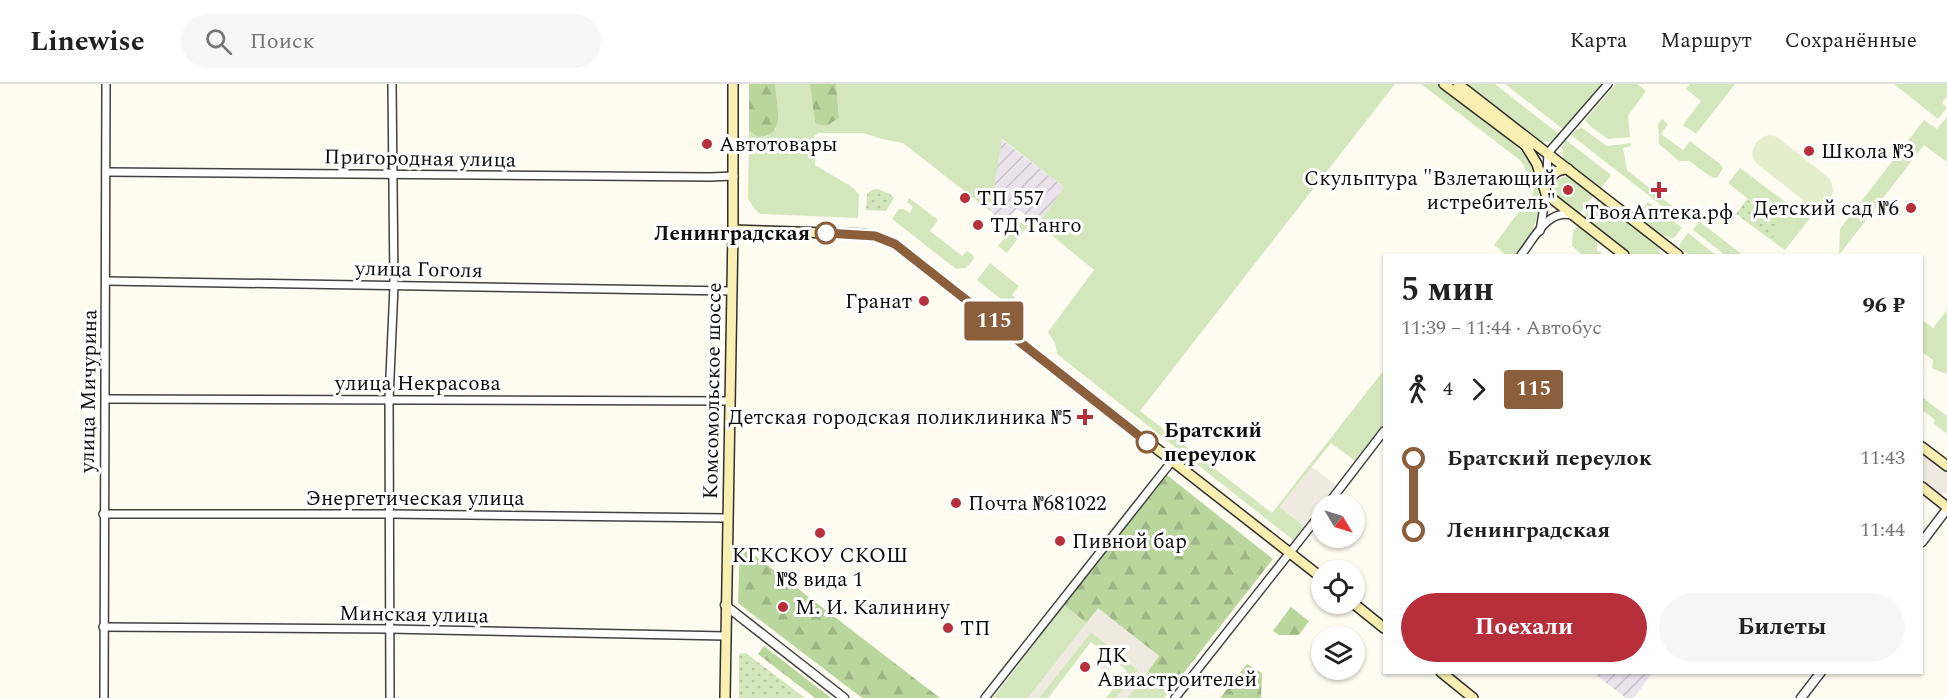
<!DOCTYPE html>
<html lang="ru">
<meta charset="utf-8">
<style>
:root{--surface:#fff;--page:#f6f6f6;--text:#222;--muted:#767676;--line:#e0e0e0;--accent:#b62f3b}
body{margin:0;font-family:Spectral,serif;background:var(--page);color:var(--text);height:100vh;display:flex;flex-direction:column;font-size:22px;white-space:nowrap}
*{box-sizing:border-box;margin:0}
p{font-size:20px;color:var(--muted)}
.icon{flex:none;width:33px;height:33px;fill:none;stroke:currentColor;stroke-width:2;stroke-linecap:round;stroke-linejoin:round}
.map{position:relative;flex:1;overflow:hidden}
.details{position:absolute;left:1383px;top:170px;width:540px;height:420px;display:flex;flex-direction:column;background:var(--surface);border-radius:0px;box-shadow:0 2px 4px #0004}
.details>*{flex:none}
.badge{padding:0 12px;border-radius:4px;font-size:21px;line-height:39px}
.needle{width:39px;rotate:128deg}
.fabs{position:absolute;left:1311px;top:410px;display:grid;gap:12px}
.fabs a{display:grid;place-items:center;width:54px;height:54px;border-radius:50%;background:var(--surface);box-shadow:0 2px 4px #0004;font-size:30px}
.map>.badge{position:absolute;translate:-50% -50%;box-shadow:0 0 0 3px #fff}
.legs{display:flex;align-items:center;gap:9px;height:66px;padding:0 18px;font-size:20px}
.legs p{margin-inline-start:auto}
.headline{display:flex;align-items:center;justify-content:space-between;height:102px;padding:0 18px}
h1{font-size:33px;font-weight:700;line-height:45px}
.primary-button{display:flex;gap:12px;margin-top:auto;padding:12px 18px}
.primary-button a{flex:1;height:69px;border-radius:36px;background:var(--accent);color:#fff;font-size:24px;font-weight:700;line-height:69px;text-align:center}
.primary-button a+a{background:var(--page);color:var(--text)}
ul{padding:0 18px;list-style:none}
li{display:flex;align-items:center;gap:21px;height:72px;font-size:22px}
li i{display:grid;place-items:center;width:9px;height:100%;margin:0 8px;background:currentColor}
li i::after{content:'';width:15px;height:15px;margin:-8px;border:4px solid;border-radius:50%;background:var(--surface)}
li p{margin-inline-start:auto}
li:first-child i{background:linear-gradient(#0000 50%,currentColor 0)}
li:last-child i{background:linear-gradient(currentColor 50%,#0000 0)}
header{display:flex;align-items:center;gap:36px;box-sizing:border-box;height:84px;padding:0 30px;background:var(--surface);border-bottom:2px solid var(--line)}
header strong{font-size:28px}
nav{display:flex;gap:33px;margin-inline-start:auto;font-size:21px}
.search{width:420px;height:54px;background:var(--page);display:flex;align-items:center;gap:15px;box-sizing:border-box;padding:0 21px;border-radius:33px;color:var(--muted);font-size:22px}
.map>svg:first-child{display:block}
.industrial{fill:url(#industrial-furrows)}
.grass{fill:#d4e7bc}
.forest{fill:url(#forest-firs)}
.park{fill:url(#park-dots)}
.pitch{fill:#e4eecd}
.plaza{fill:#eeeae0}
.lines{fill:none;stroke-linecap:round;stroke-linejoin:round}
.minor-casing{stroke:#414141;stroke-width:10}
.tertiary-casing{stroke:#414141;stroke-width:11}
.secondary-casing{stroke:#303030;stroke-width:12}
.minor{stroke:#fff;stroke-width:7}
.tertiary{stroke:#fff;stroke-width:8}
.secondary{stroke:#faefb0;stroke-width:9}
.line-1-casing{stroke:#fff;stroke-width:14}
.line-1{stroke:#8b5e3c;stroke-width:9}
.poi-dot{fill:#b62f3b;stroke:#fff;stroke-width:2}
.stop-1-dot{fill:#fff;stroke:#8b5e3c;stroke-width:3}
.labels{text-anchor:middle;stroke-width:6;stroke-linejoin:round;paint-order:stroke}
.poi-label{font-size:21px;fill:#0e0e0e;stroke:#fff;text-anchor:start}
.street-label{font-size:21px;fill:#0e0e0e;stroke:#fff}
.stop-label{font-size:21px;font-weight:bold;fill:#0e0e0e;stroke:#fff;text-anchor:end}
</style>
<header>
<strong>Linewise</strong>
<div class="search"><svg class="icon" aria-label="search" viewBox="0 0 24 24"><circle cx="10" cy="10" r="6"/><path d="M15 15l6 6"/></svg>Поиск</div>
<nav><a>Карта</a><a>Маршрут</a><a>Сохранённые</a></nav>
</header>
<div class="map">
<svg width="1947" height="614" viewBox="0 0 1947 614">
<defs>
<pattern id="industrial-furrows" width="10" height="10" patternUnits="userSpaceOnUse" patternTransform="scale(1.5)"><rect width="10" height="10" fill="#ebe3ec"/><path d="M-1 1l2-2M0 10L10 0M9 11l2-2" fill="none" stroke="#c8c2c9"/></pattern>
<pattern id="forest-firs" width="22" height="20" patternUnits="userSpaceOnUse" patternTransform="scale(1.5)"><rect width="22" height="20" fill="#b9d69c"/><path d="M5 1l3.5 6h-7zM16 11l3.5 6h-7z" fill="#9eb685"/></pattern>
<pattern id="park-dots" width="8" height="8" patternUnits="userSpaceOnUse" patternTransform="scale(1.5)"><rect width="8" height="8" fill="#d4e7bc"/><path d="M2 2h.1M6 6h.1" fill="none" stroke="#b5c5a0" stroke-width="1.8" stroke-linecap="round"/></pattern>
</defs>
<rect width="100%" height="100%" fill="#fefbf1"/>
<g class="industrial">
<path d="M1001,55l63,48 -26,37 -21,-15 -12,14 -15,-12z"/>
<path d="M1600,588h53l-19,26h-8l-29,-22z"/>
</g>
<g class="grass">
<path d="M775,0h35l5,38 24,-4 -3,-34h559l-255,327 132,102 112,-143v53l-29,38 -24,-18 -51,64 24,19 -11,14 -236,-186 -2,-11 -7,-11 46,-62 -56,-46 26,-37 -62,-48 -12,72 -87,-68 -21,-4 -19,-6h-45l-4,3 1,29 37,22 7,7 -1,24 -98,-4 -7,-7 -5,-9 1,-68 8,7h9l10,-8z"/>
<path d="M1421,0h16c25,20 66,46 86,69 26,31 18,73 -5,102h-15l1,-2 -10,-8 39,-52 1,-8 -13,-24z"/>
<path d="M1465,0h30l64,50 -7,7 -10,1z"/>
<path d="M1505,0h98l-39,46z"/>
<path d="M1616,0h21l9,7 -18,25 2,21 -22,2 -18,-13 -5,-6z"/>
<path d="M1690,0h45l-39,50 -13,-9 18,-24 -15,-12z"/>
<path d="M1894,0h53v12l-5,7 5,5 -9,11z"/>
<path d="M1947,33v45l-23,-17 -85,110 1,-26 84,-109 13,9z"/>
<path d="M1662,35l6,5 -7,10 22,16 7,-9 30,23 3,4 -5,9 -4,1 -4,-2 -21,-15h-10l-20,-17 -1,-20z"/>
<path d="M1582,44l25,18 24,-3v3l-8,2 4,22 60,48 -3,5 -113,-88 6,-6z"/>
<path d="M1566,56l45,35 -10,13 -38,-30 -1,-11z"/>
<path d="M1740,84l56,42 14,3v5l-25,32 -14,-10 10,-15 -53,-42z"/>
<path d="M1566,92l7,2 21,17 -16,19 -20,-16 -4,-6 2,-11z"/>
<path d="M909,114l29,22 -8,11 32,25 5,-5 6,4 1,4 -8,9 -10,1 -64,-50 7,-10h4l7,4 3,-6 -6,-5z"/>
<path d="M1599,114l60,47 1,10h-28l-49,-37z"/>
<path d="M1648,118l34,26 -8,10c-12,1 -31,-15 -34,-26z"/>
<path d="M1699,137l44,34h-18l-32,-25z"/>
<path d="M1018,138l10,3 -21,28 -9,-7z"/>
<path d="M1579,140l18,15v11l7,5h-21l-11,-9 1,-15z"/>
<path d="M1688,149l28,22c-13,0 -32,4 -37,-10z"/>
<path d="M990,179l29,23 -7,9 6,5 -6,8 -35,-28z"/>
<path d="M1947,226v63h-4l-11,-5 1,-8 -11,-8v-32l11,8z"/>
<path d="M1922,313l25,19v18l-14,-11 2,-3 -13,-10z"/>
<path d="M1064,521l23,18 -59,75h-35z"/>
<path d="M1091,548l17,13 -5,6 -12,-9 -43,56h-9z"/>
<path d="M1120,572l18,14 -22,28h-10l21,-27 -11,-9z"/>
<path d="M1148,587l23,18 -7,9h-37z"/>
</g>
<g class="forest">
<path d="M749,0h26c1,21 13,53 -18,53l-8,-7z"/>
<path d="M810,0h26l3,34 -13,8 -11,-3z"/>
<path d="M1167,391l106,84 -102,130 -23,-18 11,-15 -61,-47 -11,14 -23,-18z"/>
<path d="M740,460l200,154h-78l-124,-95z"/>
<path d="M1291,523l18,14 -10,14h-20l-6,-4z"/>
<path d="M764,562l67,52h-16l-57,-44z"/>
<path d="M1247,580l15,9 -1,25h-41z"/>
</g>
<g class="park">
<path d="M878,105l12,5 4,4 -8,13 -20,-1 1,-16 5,-4z"/>
<path d="M1747,115l35,26 -11,15 -35,-26z"/>
<path d="M746,569l59,45h-66v-44z"/>
</g>
<path class="pitch" d="M1771,51l6,2 52,41c11,16 -3,34 -21,26l-52,-41 -3,-5 -1,-5 4,-11 9,-6z"/>
<g class="plaza">
<path d="M1922,370l4,1 21,16v22h-9l-16,-13z"/>
<path d="M1312,383l24,18 -32,41 -24,-19z"/>
<path d="M1098,524l61,48 -32,42h-11l22,-28 -17,-14 -14,17 -13,-10 14,-18 -17,-13 -52,66h-11z"/>
</g>
<g class="lines">
<g class="minor-casing">
<g id="minor">
<path d="M106,88l604,5 24,-1"/>
<path d="M1540,147l6,-37 2,-41 60,-69"/>
<path d="M1521,171c13,-16 26,-46 50,-40"/>
<path d="M106,197l626,10"/>
<path d="M106,315l624,2"/>
<path d="M1328,420l56,-73"/>
<path d="M103,430h287l337,4"/>
<path d="M103,543l286,2 336,7"/>
<path d="M104,614l2,-614"/>
<path d="M390,614l-1,-299 5,-113 -2,-202"/>
<path d="M985,614l187,-237"/>
<path d="M1175,614l147,-186"/>
</g>
</g>
<g class="tertiary-casing">
<g id="tertiary">
<path d="M1922,458l25,-33"/>
<path d="M725,521l119,93"/>
<path d="M1801,614l20,-26"/>
</g>
</g>
<g class="secondary-casing">
<g id="secondary">
<path d="M1444,0l85,64"/>
<path d="M1458,0l220,171"/>
<path d="M1526,62l11,18 9,30 78,61"/>
<path d="M1546,101c6,-10 10,-16 22,-16"/>
<path d="M733,146l129,4 13,2 20,8 427,334"/>
<path d="M1922,363l25,19"/>
<path d="M1922,403l25,20"/>
<path d="M1353,519l31,25"/>
<path d="M1441,588l32,26"/>
<path d="M725,614l8,-468v-146"/>
</g>
</g>
<use href="#minor" class="minor"/>
<use href="#tertiary" class="tertiary"/>
<use href="#secondary" class="secondary"/>
</g>
<g class="lines">
<g class="line-1-casing">
<path id="line-1" d="M826,149l49,3 20,8 252,198"/>
</g>
<use href="#line-1" class="line-1"/>
</g>
<g class="poi-dot">
<circle cx="707" cy="60" r="6"/>
<circle cx="1809" cy="67" r="6"/>
<circle cx="1568" cy="106" r="6"/>
<path d="M1656 97h6v6h6v6h-6v6h-6v-6h-6v-6h6z"/>
<circle cx="965" cy="114" r="6"/>
<circle cx="1911" cy="124" r="6"/>
<circle cx="978" cy="141" r="6"/>
<circle cx="924" cy="217" r="6"/>
<path d="M1082 324h6v6h6v6h-6v6h-6v-6h-6v-6h6z"/>
<circle cx="956" cy="419" r="6"/>
<circle cx="820" cy="449" r="6"/>
<circle cx="1060" cy="457" r="6"/>
<circle cx="783" cy="523" r="6"/>
<circle cx="948" cy="544" r="6"/>
<circle cx="1085" cy="583" r="6"/>
</g>
<g class="stop-1-dot">
<circle cx="826" cy="149" r="10"/>
<circle cx="1147" cy="358" r="10"/>
</g>
<g class="labels">
<g class="poi-label">
<text x="719" y="67">Автотовары</text>
<text x="1821" y="74">Школа №3</text>
<text x="1556" y="101" text-anchor="end">Скульптура "Взлетающий<tspan x="1556" dy="24">истребитель"</tspan></text>
<text x="977" y="121">ТП 557</text>
<text x="1899" y="131" text-anchor="end">Детский сад №6</text>
<text x="1659" y="135" text-anchor="middle">ТвояАптека.рф</text>
<text x="990" y="148">ТД Танго</text>
<text x="912" y="224" text-anchor="end">Гранат</text>
<text x="1072" y="340" text-anchor="end">Детская городская поликлиника №5</text>
<text x="968" y="426">Почта №681022</text>
<text x="1072" y="464">Пивной бар</text>
<text x="820" y="478" text-anchor="middle">КГКСКОУ СКОШ<tspan x="820" dy="24">№8 вида 1</tspan></text>
<text x="795" y="530">М. И. Калинину</text>
<text x="960" y="551">ТП</text>
<text x="1097" y="578">ДК<tspan x="1097" dy="24">Авиастроителей</tspan></text>
</g>
<g class="street-label">
<text transform="translate(420 74) rotate(1)" y="7">Пригородная улица</text>
<text transform="translate(419 185) rotate(1)" y="7">улица Гоголя</text>
<text x="418" y="306">улица Некрасова</text>
<text transform="translate(88 307) rotate(-89)" y="7">улица Мичурина</text>
<text transform="translate(712 307) rotate(-89)" y="7">Комсомольское шоссе</text>
<text x="415" y="421">Энергетическая улица</text>
<text transform="translate(414 530) rotate(1)" y="7">Минская улица</text>
</g>
<g class="stop-label">
<text x="810" y="156">Ленинградская</text>
<text x="1164" y="353" text-anchor="start">Братский<tspan x="1164" dy="24">переулок</tspan></text>
</g>
</g>
</svg>
<div class="fabs">
<a><svg class="needle" viewBox="-14 -14 28 28"><path d="M0-13l5 13h-10z" fill="#e53935"/><path d="M0 13l5-13h-10z" fill="#767676"/></svg></a>
<a><svg class="icon" aria-label="locate" viewBox="0 0 24 24"><circle cx="12" cy="12" r="6"/><path d="M12 2v4M12 18v4M2 12h4M18 12h4"/></svg></a>
<a><svg class="icon" aria-label="layers" viewBox="0 0 24 24"><path d="M12 4l9 5-9 5-9-5zM3 14l9 5 9-5"/></svg></a>
</div>
<b class="badge" style="left:994px;top:237px;background:#8b5e3c;color:#fff">115</b>
<section class="details">
<div class="headline"><div><h1>5 мин</h1><p>11:39 – 11:44 · Автобус</p></div><b>96 ₽</b></div>
<div class="legs"><svg class="icon" aria-label="walk" viewBox="0 0 24 24"><circle cx="13" cy="4" r="2"/><path d="M13 8l-2 6 4 7M11 14l-3 7M7 12l3-4h3l4 4"/></svg>4<svg class="icon" aria-label="forward" viewBox="0 0 24 24"><path d="M9 5l7 7-7 7"/></svg><b class="badge" style="background:#8b5e3c;color:#fff">115</b></div>
<ul>
<li><i style="color:#8b5e3c"></i><b>Братский переулок</b><p>11:43</p></li>
<li><i style="color:#8b5e3c"></i><b>Ленинградская</b><p>11:44</p></li>
</ul>
<div class="primary-button"><a>Поехали</a><a>Билеты</a></div>
</section>
</div>
